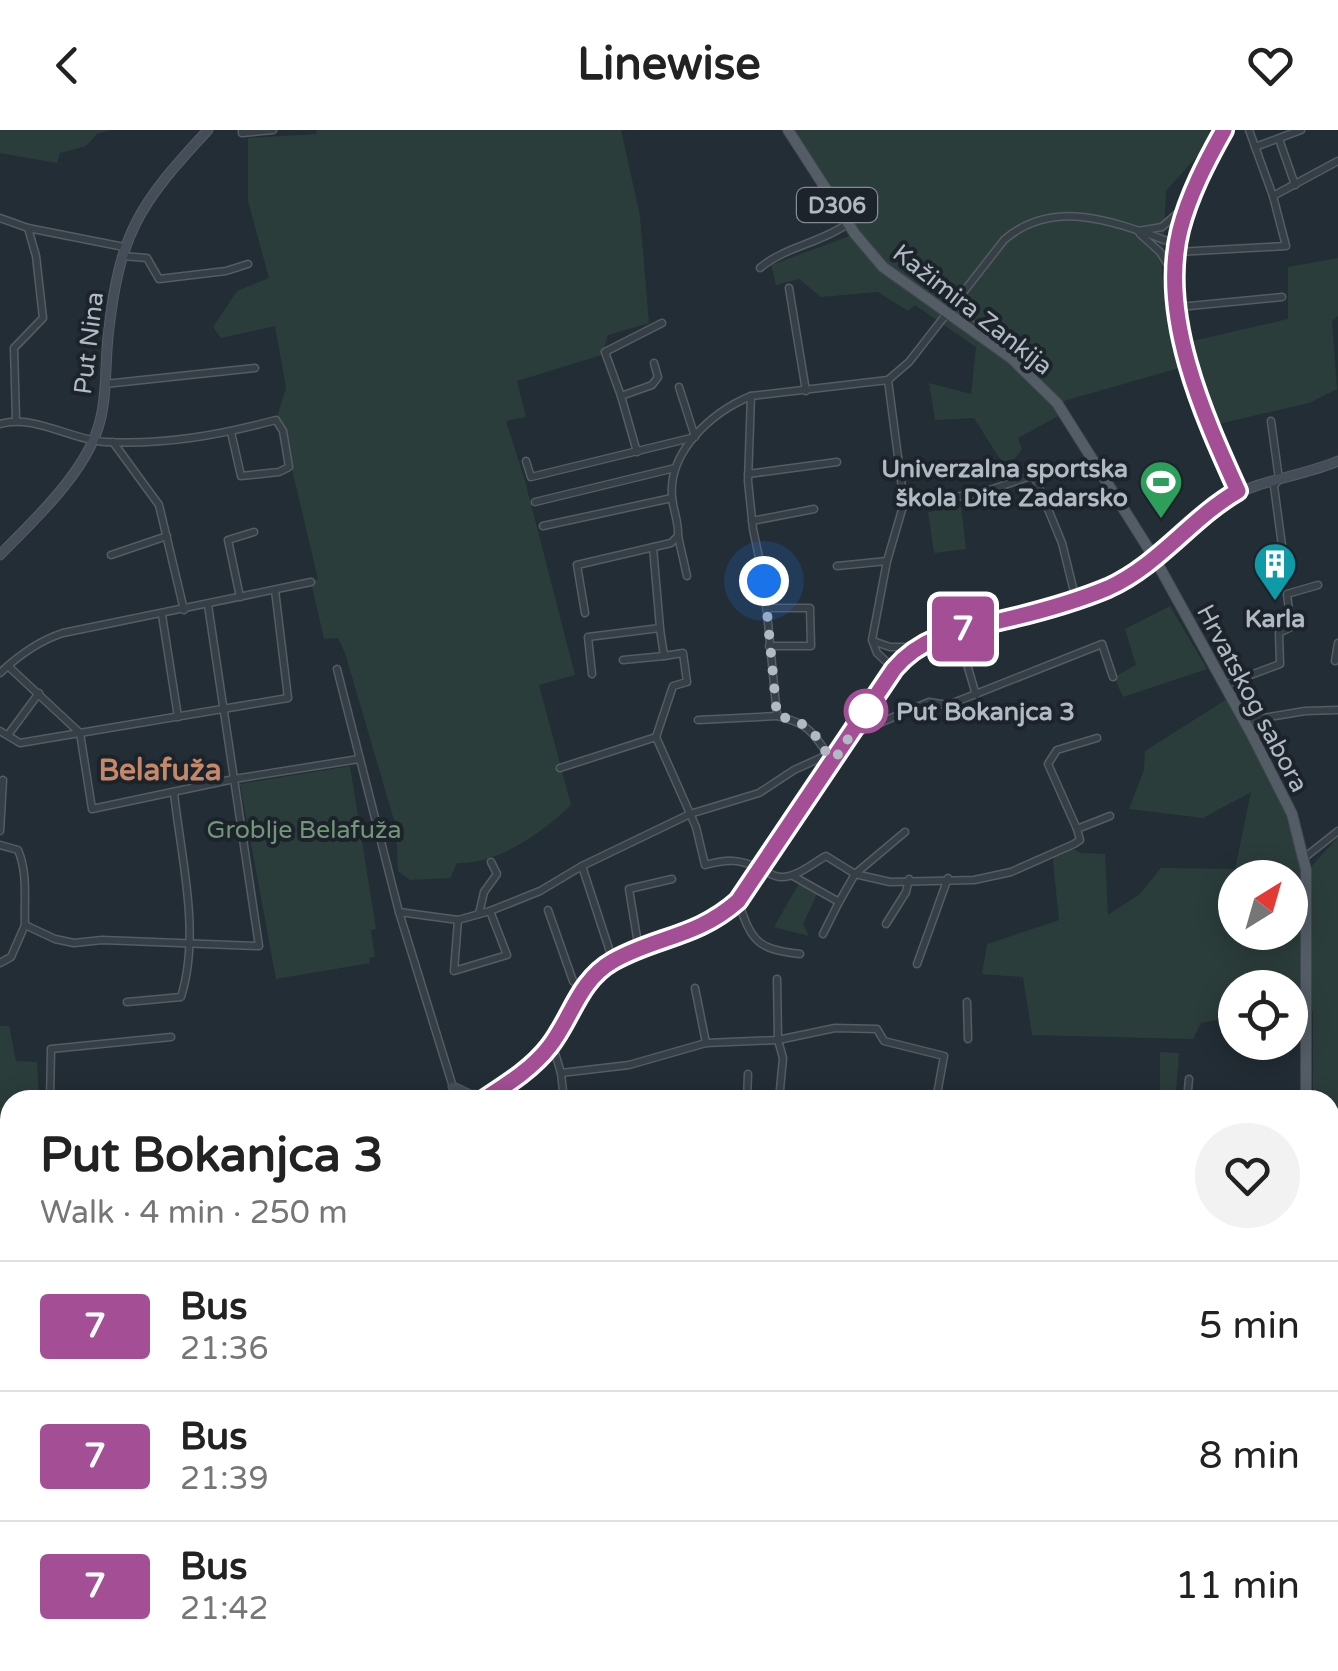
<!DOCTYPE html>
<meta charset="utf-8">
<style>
:root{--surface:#fff;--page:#f2f2f2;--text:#222;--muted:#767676;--line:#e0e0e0}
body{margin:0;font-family:"Varela Round",sans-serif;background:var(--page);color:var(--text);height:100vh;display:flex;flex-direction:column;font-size:38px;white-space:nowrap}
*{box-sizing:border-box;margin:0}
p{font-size:32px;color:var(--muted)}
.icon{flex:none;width:55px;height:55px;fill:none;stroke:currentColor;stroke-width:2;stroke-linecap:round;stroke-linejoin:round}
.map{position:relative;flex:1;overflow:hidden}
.details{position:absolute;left:0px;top:960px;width:1340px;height:582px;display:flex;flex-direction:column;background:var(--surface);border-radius:30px 30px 0 0;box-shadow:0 5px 25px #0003}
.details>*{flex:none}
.badge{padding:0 20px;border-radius:8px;font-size:35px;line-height:65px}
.needle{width:65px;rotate:37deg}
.controls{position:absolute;left:1218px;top:730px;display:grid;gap:20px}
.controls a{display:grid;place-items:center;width:90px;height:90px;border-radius:50%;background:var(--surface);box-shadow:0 5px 25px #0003;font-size:50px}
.you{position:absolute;width:50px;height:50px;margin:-25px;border:8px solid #fff;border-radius:50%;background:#1a73e8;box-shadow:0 0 0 15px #1a73e833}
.map>.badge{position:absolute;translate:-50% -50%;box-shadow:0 0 0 5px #fff}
.round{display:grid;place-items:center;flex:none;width:105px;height:105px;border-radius:52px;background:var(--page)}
.head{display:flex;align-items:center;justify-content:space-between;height:170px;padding:0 40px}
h1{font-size:48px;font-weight:700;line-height:75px}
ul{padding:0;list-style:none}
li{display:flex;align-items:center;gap:30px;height:130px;padding:0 40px;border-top:2px solid var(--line)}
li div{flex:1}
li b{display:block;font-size:38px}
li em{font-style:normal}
li .badge{min-width:110px;font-weight:700;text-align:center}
header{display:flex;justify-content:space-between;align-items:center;height:130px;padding:0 40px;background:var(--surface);font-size:45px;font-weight:700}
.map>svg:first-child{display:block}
.green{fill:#2b3d3b;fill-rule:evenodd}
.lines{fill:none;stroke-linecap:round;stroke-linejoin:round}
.minor-casing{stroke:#545c64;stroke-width:9}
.secondary-casing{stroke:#545c64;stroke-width:11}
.primary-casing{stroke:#40474f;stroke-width:12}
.minor{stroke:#363e46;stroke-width:6}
.secondary{stroke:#454e58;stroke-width:9}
.primary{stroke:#545d66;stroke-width:10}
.line-casing{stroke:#fff;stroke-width:22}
.line{stroke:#a44f95;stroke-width:15}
.walk{stroke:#b1b9c2;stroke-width:10;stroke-dasharray:0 18}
.stop-dot{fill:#fff;stroke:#a44f95;stroke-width:5}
.labels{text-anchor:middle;stroke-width:8;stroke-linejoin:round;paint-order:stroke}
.shield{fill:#1c232b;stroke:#848c95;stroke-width:2.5}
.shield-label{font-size:22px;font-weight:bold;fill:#b1b9c2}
.street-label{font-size:25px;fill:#b1b9c2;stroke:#1c232b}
.poi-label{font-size:25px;font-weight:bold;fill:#b1b9c2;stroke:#1c232b;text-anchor:end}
.stop-label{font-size:25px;font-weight:bold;fill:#b1b9c2;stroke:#1c232b;text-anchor:start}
.park-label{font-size:25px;fill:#729677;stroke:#1c232b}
.quarter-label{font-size:30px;font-weight:bold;fill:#c58869;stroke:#1c232b}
</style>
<header><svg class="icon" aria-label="back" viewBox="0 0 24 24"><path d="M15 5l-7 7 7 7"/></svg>Linewise<svg class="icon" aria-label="heart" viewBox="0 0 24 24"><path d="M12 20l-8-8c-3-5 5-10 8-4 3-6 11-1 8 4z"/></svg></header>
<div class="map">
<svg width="1338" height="1541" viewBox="0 0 1338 1541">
<rect width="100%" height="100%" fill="#232d35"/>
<g class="green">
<path d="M0,0h110l-13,4 -11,12 -26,7 -3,10 -57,-10z"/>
<path d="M317,0h304l19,86 9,107 -41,12 -6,20 -85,26 9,36 -20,4 19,60 50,194 -36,10 32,120c-30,28 -71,59 -114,58l-7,15 -40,2 -12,-9 -2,-44 -51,-174 -7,-15 -14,1 -13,-57 7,-3 -35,-148 -7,-11 10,-32 -11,-62 -54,12 -8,-11 24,-36 32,-13 -21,-77v-63l68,-4z"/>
<path d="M792,0h416l6,7 -48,54 -4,85 24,90 -129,37v14l-39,21 4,11 -12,16 -5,2 -31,-49 -39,2 -6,-37 42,11 5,-47 -61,-42 -7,6 -30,-19 -57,5 -22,-18 -23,6 -5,-20 84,-31z"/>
<path d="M1338,128v58l-6,5 5,68 -28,14 -91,21 -30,-82 100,-23v-52z"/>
<path d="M961,377l5,42 -32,4 -6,-41z"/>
<path d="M1170,476l37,63 -84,28 -9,-20 22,-12 -11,-36z"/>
<path d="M1230,567l62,117 18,54 28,-31v834h-135v-8l127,-1v-562h-17v-89l-23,-2v-21h-55v28l-34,7 -8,16 -161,-4 -9,-58 -41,-3 5,-30 72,-24 -6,-58 2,-7 16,-7 10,5 24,1 3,61 32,-21 21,-26 74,1 16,-77 -48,26 -74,-9 15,-39 1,-19zM1235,748h55v54h-55z"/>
<path d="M350,636l26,163 -5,1 4,27 -6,1 1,5 -94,16 -36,-195z"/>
<path d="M801,750l18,10 -16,34 6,12 -35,-9z"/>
<path d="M0,896h9l7,35 21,1 2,38h-29v31l-10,5z"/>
<path d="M1160,922l19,1 -3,38h-16z"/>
<path d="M424,1533h96l1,6 -91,2z"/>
<path d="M570,1533h84l3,8h-103z"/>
<path d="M879,1533h103v8h-102z"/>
</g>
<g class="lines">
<g class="minor-casing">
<g id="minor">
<path d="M242,0v3l31,-3"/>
<path d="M1224,0c-18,32 -35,65 -44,100 -21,86 24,184 58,261"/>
<path d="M1279,9l16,46"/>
<path d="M1255,17l46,-17"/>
<path d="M1273,66l65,-35"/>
<path d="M0,88l28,10 96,19"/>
<path d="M1138,101l24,-4 25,-22"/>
<path d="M1140,104l20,18 14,22"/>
<path d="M1177,122l109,-6 -13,-50 -24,-66"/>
<path d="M122,126l25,2 12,21 67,-8 22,-7"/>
<path d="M760,138c24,-21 61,-25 87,-44"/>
<path d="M789,158l17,103"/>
<path d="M961,164l2,18 13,20"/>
<path d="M1179,177l103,-10"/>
<path d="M888,250l16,123 -17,58 -15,79 5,13 17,16"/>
<path d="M105,254l150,-16"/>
<path d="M621,266l-16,-44 57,-29"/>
<path d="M16,289l-2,-71 29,-30 -7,-62 -8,-28"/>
<path d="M1271,291l8,58 -5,7 11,82"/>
<path d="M0,294c34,-10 71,16 106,18 59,3 113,-7 170,-22l7,11 6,36 -10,5 -38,4 -10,-44"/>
<path d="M113,312l46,63 25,105"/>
<path d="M637,322l-16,-56 31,-11 6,-8 -4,-14"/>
<path d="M526,331l5,16 164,-40 -16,-50"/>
<path d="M748,344l89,-12"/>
<path d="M535,372l140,-34"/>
<path d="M904,373l74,-9 53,-18 5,4 26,63 14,57"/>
<path d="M752,391l62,-12"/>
<path d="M543,396l129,-28"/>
<path d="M678,406l9,40"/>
<path d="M111,425l56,-19"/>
<path d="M837,436l50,-5"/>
<path d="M240,467l-12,-57 26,-8"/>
<path d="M766,478h44l1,38h-42"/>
<path d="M585,483l-8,-48 94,-22 7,-7c1,-14 -5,-26 -6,-39 -4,-46 40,-85 79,-101"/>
<path d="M162,485l16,102"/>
<path d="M957,500l19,65"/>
<path d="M873,511l17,6h25"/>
<path d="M623,530l41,-4"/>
<path d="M1335,531l3,-18"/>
<path d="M8,536l72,67 12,76 142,-30 125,-20"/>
<path d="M337,539l62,243 58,188"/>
<path d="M0,543c19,-18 38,-32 63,-40l248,-51"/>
<path d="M592,544l-4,-37 72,-9 -7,-81"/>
<path d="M1224,555l56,-21 -1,-31 12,-6 -4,-33 31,-9"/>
<path d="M698,590l79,-4"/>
<path d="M1245,591l60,-10 33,-1"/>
<path d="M0,601l20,12 268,-45 -13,-108"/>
<path d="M8,605l31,-42"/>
<path d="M851,605l78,-33 19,3 154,-61 11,33"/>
<path d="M656,607l17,-51 14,-4 -4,-29 -19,3 -4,-27"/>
<path d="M834,628c-10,-6 -11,-12 -18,-20 -10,-14 -23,-18 -39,-22l-13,-135 -11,-52 -5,-48 3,-85 137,-16 21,-18 95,-122c52,-45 116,-16 174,5"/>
<path d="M560,638l96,-31 40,90 9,38c23,-6 33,-6 55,3 8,3 11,9 22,9 15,0 31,-14 44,-21l29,18 35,8 84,-2 37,-8 63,-28 6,-4 -3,-11 33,-13"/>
<path d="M1077,699l-29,-65 9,-14 40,-12"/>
<path d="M0,701l3,-51"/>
<path d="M0,715l18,5c10,23 6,50 7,75l30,14 19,4 28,-3 157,6 -51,-341"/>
<path d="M1304,728l34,-27"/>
<path d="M582,736l31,95"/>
<path d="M793,746l46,26 16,-28 50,-42"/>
<path d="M738,771c14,41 19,48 62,53"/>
<path d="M548,780l25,71 8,9"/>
<path d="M399,782l59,8 32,-9 50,-20 42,-25 108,-52 69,-21 35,-23 33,-15"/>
<path d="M479,784l5,-22 13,-18 -6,-12"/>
<path d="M458,790l-4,51 53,-16 -17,-44"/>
<path d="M886,794l20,-32 3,-13"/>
<path d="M823,804l16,-32"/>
<path d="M639,820l-10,-61 43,-10"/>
<path d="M0,833l11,-6 14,-32"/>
<path d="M917,834l31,-86"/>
<path d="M777,849l1,61 5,18 -4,42"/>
<path d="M695,858l11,55"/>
<path d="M127,872l54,-5c20,-64 0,-139 -7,-204"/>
<path d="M967,872l1,37"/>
<path d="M552,913l9,30 3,27"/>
<path d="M561,943l68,-8 77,-22 72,-3 57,-12 42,1 7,12 60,15 -8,44"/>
<path d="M50,970l1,-51 120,-12"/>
<path d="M747,970l1,-26"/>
<path d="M860,970l26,-1"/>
<path d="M1102,970h31"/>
<path d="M1187,970l2,-21"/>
<path d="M0,1049l10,-1"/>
<path d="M0,1218l10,1"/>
<path d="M0,1338h10"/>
<path d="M0,1449l10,2"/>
<path d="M0,1502l10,4"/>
<path d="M68,1532l30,9"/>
<path d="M172,1532v9"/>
<path d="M236,1532v9"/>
<path d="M275,1532v9"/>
<path d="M745,1532l2,9"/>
<path d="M1122,1532l1,9"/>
<path d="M320,1541v-9"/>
<path d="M540,1541l17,-9"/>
</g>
</g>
<g class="secondary-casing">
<g id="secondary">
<path d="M0,425c33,-34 83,-80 98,-127 9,-27 7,-62 10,-91 11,-103 30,-132 100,-207"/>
<path d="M453,957l17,8 18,1"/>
<path d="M483,970c23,-16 49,-31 66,-53 23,-29 29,-66 64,-86 43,-24 84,-24 125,-60l156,-232c41,-50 112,-44 169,-64 34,-12 68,-25 95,-49 21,-17 40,-42 64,-55 35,-21 78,-24 116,-40"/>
<path d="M0,1164l10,-4"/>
</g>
</g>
<g class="primary-casing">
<g id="primary">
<path d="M788,0l67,104 28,33 128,91 46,45 98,156 96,174 41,81 14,56v230"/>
<path d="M1319,1541v-9"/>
</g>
</g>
<use href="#minor" class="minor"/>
<use href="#secondary" class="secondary"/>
<use href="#primary" class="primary"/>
</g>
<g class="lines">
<g class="line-casing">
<path id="line" d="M483,970c23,-15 49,-31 66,-53 23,-29 29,-66 64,-86 44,-25 83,-23 125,-60l156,-232c31,-37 74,-40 118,-51 33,-8 65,-17 96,-30 51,-23 83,-70 130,-97 -35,-77 -79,-175 -58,-261 9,-35 26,-68 44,-100"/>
</g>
<use href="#line" class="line"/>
<path class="walk" d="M764,451l13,135c14,3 27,6 37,18 8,9 9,19 21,25l31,-48"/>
</g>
<defs>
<g id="stadium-pin" transform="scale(2.25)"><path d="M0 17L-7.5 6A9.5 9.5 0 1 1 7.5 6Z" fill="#2e9e5b" stroke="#1c232b"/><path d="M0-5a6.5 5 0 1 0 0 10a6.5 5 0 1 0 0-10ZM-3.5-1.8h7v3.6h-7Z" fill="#fff"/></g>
<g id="building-pin" transform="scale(2.25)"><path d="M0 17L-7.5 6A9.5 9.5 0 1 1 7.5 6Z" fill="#0f9aa8" stroke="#1c232b"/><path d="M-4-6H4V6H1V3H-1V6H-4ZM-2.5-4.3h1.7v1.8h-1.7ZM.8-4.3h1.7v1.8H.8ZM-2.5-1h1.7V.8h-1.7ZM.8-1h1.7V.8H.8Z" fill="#fff"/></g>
</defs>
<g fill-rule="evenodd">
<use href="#stadium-pin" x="1161" y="352"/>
<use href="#building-pin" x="1275" y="434"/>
</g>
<circle class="stop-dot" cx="866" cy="581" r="20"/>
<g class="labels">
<rect class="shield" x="797" y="58" width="80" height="34" rx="8"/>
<g class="shield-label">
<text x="837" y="83">D306</text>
</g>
<g class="street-label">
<text transform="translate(973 179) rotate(38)" y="9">Kažimira Zankija</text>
<text transform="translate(88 213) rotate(-83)" y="9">Put Nina</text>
<text transform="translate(1253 568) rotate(62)" y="9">Hrvatskog sabora</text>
</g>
<g class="poi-label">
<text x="1128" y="347">Univerzalna sportska<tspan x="1128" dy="29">škola Dite Zadarsko</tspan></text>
<text x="1275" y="497" text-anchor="middle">Karla</text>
</g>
<g class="stop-label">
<text x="896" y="590">Put Bokanjca 3</text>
</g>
<g class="park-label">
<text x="304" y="708">Groblje Belafuža</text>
</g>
<g class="quarter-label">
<text x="160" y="650">Belafuža</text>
</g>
</g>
</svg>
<div class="controls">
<a><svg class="needle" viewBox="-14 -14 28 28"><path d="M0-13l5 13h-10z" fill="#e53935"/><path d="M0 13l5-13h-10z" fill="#767676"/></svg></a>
<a><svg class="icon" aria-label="locate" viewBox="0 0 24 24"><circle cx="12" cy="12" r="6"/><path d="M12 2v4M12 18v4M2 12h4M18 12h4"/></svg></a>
</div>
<div class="you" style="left:764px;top:451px"></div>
<b class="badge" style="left:963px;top:499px;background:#a44f95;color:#fff">7</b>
<section class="details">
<div class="head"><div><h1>Put Bokanjca 3</h1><p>Walk · 4 min · 250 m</p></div><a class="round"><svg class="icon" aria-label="heart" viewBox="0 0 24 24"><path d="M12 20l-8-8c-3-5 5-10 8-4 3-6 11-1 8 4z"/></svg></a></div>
<ul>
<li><span class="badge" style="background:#a44f95;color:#fff">7</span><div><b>Bus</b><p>21:36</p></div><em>5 min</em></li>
<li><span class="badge" style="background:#a44f95;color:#fff">7</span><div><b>Bus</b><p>21:39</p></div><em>8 min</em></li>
<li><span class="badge" style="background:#a44f95;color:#fff">7</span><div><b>Bus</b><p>21:42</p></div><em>11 min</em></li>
</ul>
</section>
</div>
